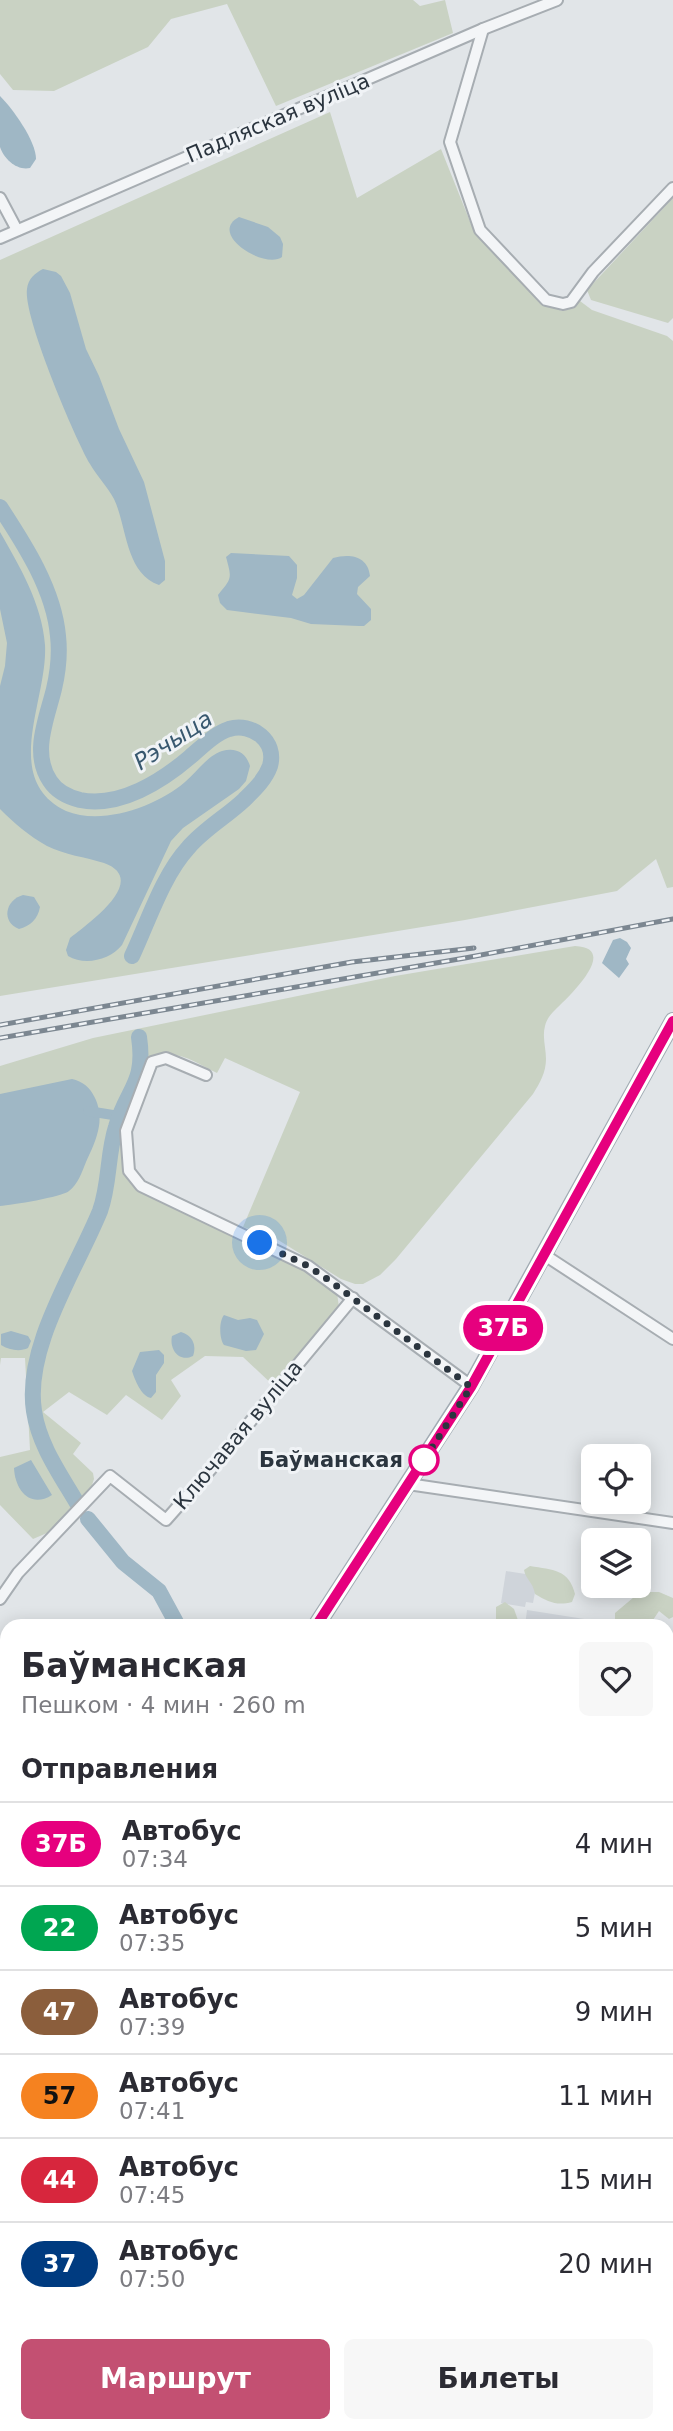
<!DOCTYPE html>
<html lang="ru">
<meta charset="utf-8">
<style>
:root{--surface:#fff;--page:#f7f7f7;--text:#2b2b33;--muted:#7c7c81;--line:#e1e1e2;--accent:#c35072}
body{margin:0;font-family:"DejaVu Sans",sans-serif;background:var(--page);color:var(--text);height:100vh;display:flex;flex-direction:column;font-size:26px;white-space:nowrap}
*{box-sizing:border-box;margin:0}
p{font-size:23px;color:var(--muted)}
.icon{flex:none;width:38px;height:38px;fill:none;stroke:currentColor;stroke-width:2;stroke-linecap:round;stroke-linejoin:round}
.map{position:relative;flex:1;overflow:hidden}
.side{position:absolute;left:0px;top:1619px;width:674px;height:814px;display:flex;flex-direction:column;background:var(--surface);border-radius:21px 21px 0 0;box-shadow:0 4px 18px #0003}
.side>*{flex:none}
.badge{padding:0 14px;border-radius:23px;font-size:24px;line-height:46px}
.controls{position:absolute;left:581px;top:1444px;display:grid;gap:14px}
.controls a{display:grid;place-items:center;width:70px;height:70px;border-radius:10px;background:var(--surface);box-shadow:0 4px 18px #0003;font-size:35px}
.you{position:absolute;width:35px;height:35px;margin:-18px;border:5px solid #fff;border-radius:50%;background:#1a73e8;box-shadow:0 0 0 10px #1a73e833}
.map>.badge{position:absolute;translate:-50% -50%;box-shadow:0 0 0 4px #fff}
h2{padding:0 21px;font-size:26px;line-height:63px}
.round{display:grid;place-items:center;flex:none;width:74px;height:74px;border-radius:10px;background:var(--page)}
.summary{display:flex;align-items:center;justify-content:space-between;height:119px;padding:0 21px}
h1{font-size:33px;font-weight:700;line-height:52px}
.primary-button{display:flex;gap:14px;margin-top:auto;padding:14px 21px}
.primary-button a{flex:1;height:80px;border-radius:10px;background:var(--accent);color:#fff;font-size:28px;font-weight:700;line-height:80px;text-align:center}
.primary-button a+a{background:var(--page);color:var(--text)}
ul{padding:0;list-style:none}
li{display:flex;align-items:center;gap:21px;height:84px;padding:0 21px;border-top:2px solid var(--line)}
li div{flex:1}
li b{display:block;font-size:26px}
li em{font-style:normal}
li .badge{min-width:77px;font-weight:700;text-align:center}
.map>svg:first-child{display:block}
.built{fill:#cfd4da}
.green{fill:#c9d2c3}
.water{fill:#9fb7c5}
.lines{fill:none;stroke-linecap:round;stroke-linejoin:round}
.canal{stroke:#9fb7c5;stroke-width:10}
.river{stroke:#9fb7c5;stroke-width:16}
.minor-casing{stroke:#a7adb2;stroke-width:14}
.major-casing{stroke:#a1abb3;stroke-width:18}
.minor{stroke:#f3f5f7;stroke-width:10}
.major{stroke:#fff;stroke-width:14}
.rail-casing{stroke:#7c8791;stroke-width:5}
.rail{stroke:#f0f3f6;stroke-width:2.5;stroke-dasharray:8;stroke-linecap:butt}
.line-casing{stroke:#fff;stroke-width:16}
.line{stroke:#e6007e;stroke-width:10}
.walk{stroke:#2b353f;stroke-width:7;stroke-dasharray:0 12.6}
.stop-dot{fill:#fff;stroke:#e6007e;stroke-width:3.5}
.labels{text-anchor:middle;stroke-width:6;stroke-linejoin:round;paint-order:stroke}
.street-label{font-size:21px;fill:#2b353f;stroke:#f0f3f6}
.stop-label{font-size:21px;font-weight:bold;fill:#2b353f;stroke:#f0f3f6;text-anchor:end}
.water-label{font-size:23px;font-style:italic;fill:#38586f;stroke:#f0f3f6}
</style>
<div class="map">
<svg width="673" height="2431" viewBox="0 0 673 2431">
<rect width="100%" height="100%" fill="#e1e5e8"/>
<g class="built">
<path d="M506,1571l32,5 -5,27 -7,-1 -1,5 -24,-4z"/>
<path d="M527,1610l89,14 1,2h-92z"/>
<path d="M0,1707l7,6v165l-7,-5z"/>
<path d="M667,2053l6,1v85l-6,-1z"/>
<path d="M7,2363v63h163l-1,5h-169v-50z"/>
</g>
<g class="green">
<path d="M0,0h413l7,6 25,-6 8,33 -177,73 -49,-102 -56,15 -23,28 -94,44 -41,-1 -13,-16z"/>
<path d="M330,112l27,86 84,-49 32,80 68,72 21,10 11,-3 7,-7 12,9 75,26 6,5v546l-6,1 -11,-29 -39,32 -152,29 -465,76v-736z"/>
<path d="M673,198v120l-5,5 -77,-23 -4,-10z"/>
<path d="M575,946c48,2 -12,56 -22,66 -4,4 -7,9 -8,14 -3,11 1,22 1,33 0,13 -6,24 -13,35l-137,165 -16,16 -17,9h-8l-14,-5 -66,-41 -32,-11 57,-135 -75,-34 -8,15c-19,-9 -41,-26 -62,-15l-33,82 17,48 8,7 163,78 27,20 2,14 -64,80 -32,-30 -38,-1 -34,24 10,16 -19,24 -36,-25 -19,20 -38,-23 -26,20 38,31 -8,11 20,19 1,6 -4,12 -43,42 -14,6 -33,-34v-48l30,-7 -5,-92h-24l-1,7v-299l93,-28 302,-62z"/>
<path d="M530,1566c23,4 39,3 45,28l-3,8c-15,4 -24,0 -37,-8 -2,-12 -9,-14 -11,-24z"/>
<path d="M640,1592h19l14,6v19l-4,2 -10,-8 -8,12 2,3h-38v-13z"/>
<path d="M505,1602l9,7 6,17h-20l-4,-4v-15z"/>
</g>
<g class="water">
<path d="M0,96c13,13 36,45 36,63l-6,9c-13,3 -26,-9 -30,-21 0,-12 0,-37 0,-51z"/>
<path d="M239,217l29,10 12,10 3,7 -1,13c-17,13 -75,-23 -43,-40z"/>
<path d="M43,269l13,3 5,4 9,17 16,56 13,27 20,53 25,53 21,79v19l-6,5c-34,-12 -32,-59 -45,-86 -7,-13 -17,-23 -24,-35 -16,-28 -67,-148 -63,-175 1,-10 8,-16 16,-20z"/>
<path d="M0,532c20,35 42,72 45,113 3,55 -45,134 21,166 37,15 91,-5 119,-29 12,-10 22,-26 37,-31 13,-4 24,1 28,15l-4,15 -7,8 -56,39 -12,13 -49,104c-12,15 -37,21 -54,11l-2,-6 4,-12c16,-13 81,-58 34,-75 -19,-6 -39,-8 -57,-17 -18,-10 -33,-23 -47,-37v-123l5,-20 2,-23 -7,-34z"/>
<path d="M231,553l58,3 8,9v13l-5,17 5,4 7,-4 29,-37c17,-5 35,-2 37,18l-12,11 -1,7 14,15v11l-7,6h-5l-48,-2 -20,-6 -64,-8 -7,-7 -2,-8c14,-17 14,-16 8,-38z"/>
<path d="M23,895l11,2 6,10c-2,12 -10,19 -21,22 -18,-7 -14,-29 4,-34z"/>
<path d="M620,938l7,4 4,6 -5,11 3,5 -10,14 -17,-15 11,-23z"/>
<path d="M72,1079c21,4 30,28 27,47 -2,13 -8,25 -13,36 -4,10 -8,22 -17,29 -7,6 -57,14 -69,15v-112z"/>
<path d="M224,1315l14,5 12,-2 7,2 7,14 -8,16 -10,1 -22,-6c-5,-7 -5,-24 0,-30z"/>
<path d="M11,1331l17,5 3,5 -3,7c-8,4 -19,2 -27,-3v-11z"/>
<path d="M181,1332c11,3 16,13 12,24 -14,7 -24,-7 -21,-20z"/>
<path d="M159,1350l5,5v8l-8,12v17l-5,6c-10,-2 -16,-18 -19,-27l8,-19z"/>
<path d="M31,1460l21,35c-22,14 -37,-5 -38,-27z"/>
</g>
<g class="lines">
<path class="canal" d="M88,1111l31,5"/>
<g class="river">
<path d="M0,507c25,38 54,83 58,129 2,18 0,36 -4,53 -7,29 -23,64 -4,92 7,11 18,16 30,19 40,8 82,-19 110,-43 12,-10 24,-23 39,-28 23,-7 48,12 41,37 -5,14 -16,24 -26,34 -18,17 -40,29 -56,48 -25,27 -40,74 -56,108"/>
<path d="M77,1503c-17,-29 -38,-58 -43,-92 -10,-64 42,-141 66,-200 10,-28 7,-56 16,-84 11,-39 30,-43 23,-90"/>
<path d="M88,1519l35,43 36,29 19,35"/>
</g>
<g class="minor-casing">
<g id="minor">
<path d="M483,29l-33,113 30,88 66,70 17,4 8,-2 22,-30 80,-84"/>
<path d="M0,198l17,32"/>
<path d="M0,238l483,-209 74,-29"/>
<path d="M206,1075l-40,-17 -14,4 -26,69 3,40 12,15 167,80 163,120"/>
<path d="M543,1254l130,85"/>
<path d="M408,1484l265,39"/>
<path d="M0,1599l18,-26 92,-97 56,44 45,-51 142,-171"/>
<path d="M0,1662l7,6"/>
<path d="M0,1896l7,5"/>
<path d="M0,2139l7,6"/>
</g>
</g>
<g class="major-casing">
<g id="major">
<path d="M316,1626l155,-240 202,-365"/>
<path d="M0,2323l7,-16"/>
<path d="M507,2426l4,5"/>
</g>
</g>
<use href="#minor" class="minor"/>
<use href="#major" class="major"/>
<g class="rail-casing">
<g id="rail">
<path d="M0,1025l352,-63 122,-14"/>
<path d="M0,1038l465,-80 208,-39"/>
</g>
</g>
<use href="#rail" class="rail"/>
</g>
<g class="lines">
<g class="line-casing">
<path id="line" d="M316,1626l155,-239 202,-366"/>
</g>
<use href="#line" class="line"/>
<path class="walk" d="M260,1243l48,23 22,15 141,106 -47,73"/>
</g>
<circle class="stop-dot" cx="424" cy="1460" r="14"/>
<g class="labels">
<g class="street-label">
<text transform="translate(278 118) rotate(-23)" y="7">Падляская вуліца</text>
<text transform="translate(238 1435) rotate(-50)" y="7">Ключавая вуліца</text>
</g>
<g class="stop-label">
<text x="403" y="1467">Баўманская</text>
</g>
<g class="water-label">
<text transform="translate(173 740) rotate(-33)" y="8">Рэчыца</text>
</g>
</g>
</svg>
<div class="controls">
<a><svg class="icon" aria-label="locate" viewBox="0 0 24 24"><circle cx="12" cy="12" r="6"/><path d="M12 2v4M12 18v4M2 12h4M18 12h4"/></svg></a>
<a><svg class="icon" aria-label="layers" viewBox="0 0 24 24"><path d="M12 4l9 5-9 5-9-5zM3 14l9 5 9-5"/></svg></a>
</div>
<div class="you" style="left:260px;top:1243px"></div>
<b class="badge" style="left:503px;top:1328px;background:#e6007e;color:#fff">37Б</b>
<section class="side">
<div class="summary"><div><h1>Баўманская</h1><p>Пешком · 4 мин · 260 m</p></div><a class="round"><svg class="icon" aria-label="heart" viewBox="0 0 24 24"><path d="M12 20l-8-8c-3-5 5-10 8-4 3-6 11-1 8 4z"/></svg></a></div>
<h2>Отправления</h2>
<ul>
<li><span class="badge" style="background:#e6007e;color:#fff">37Б</span><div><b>Автобус</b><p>07:34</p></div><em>4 мин</em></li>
<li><span class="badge" style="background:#00a651;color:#fff">22</span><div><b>Автобус</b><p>07:35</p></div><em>5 мин</em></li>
<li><span class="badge" style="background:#8b5e3c;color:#fff">47</span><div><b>Автобус</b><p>07:39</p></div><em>9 мин</em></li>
<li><span class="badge" style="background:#f58220;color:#111">57</span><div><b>Автобус</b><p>07:41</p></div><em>11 мин</em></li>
<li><span class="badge" style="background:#d7263d;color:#fff">44</span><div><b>Автобус</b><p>07:45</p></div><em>15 мин</em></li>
<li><span class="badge" style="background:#003b80;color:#fff">37</span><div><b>Автобус</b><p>07:50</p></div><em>20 мин</em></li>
</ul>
<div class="primary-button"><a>Маршрут</a><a>Билеты</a></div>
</section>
</div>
